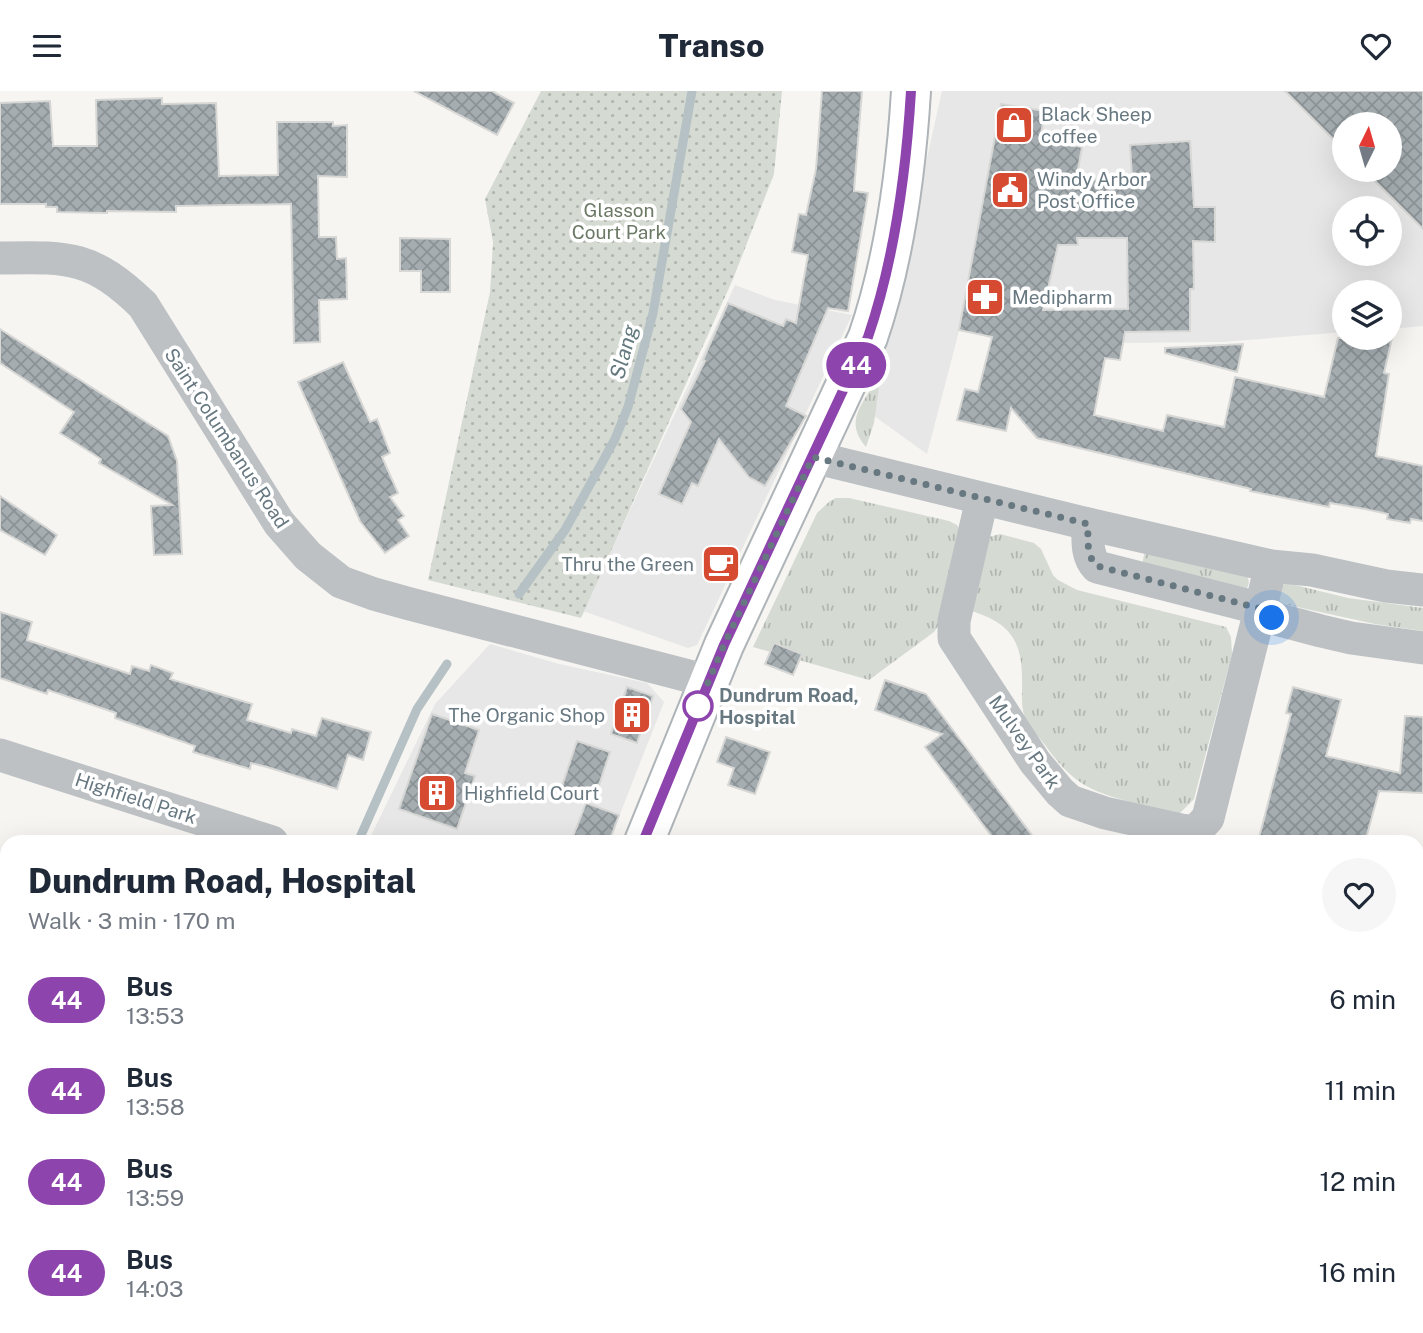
<!DOCTYPE html>
<meta charset="utf-8">
<style>
:root{--surface:#fff;--page:#f6f6f7;--text:#1f2937;--muted:#747a83}
body{margin:0;font-family:"Public Sans",sans-serif;background:var(--page);color:var(--text);height:100vh;display:flex;flex-direction:column;font-size:26px;white-space:nowrap}
*{box-sizing:border-box;margin:0}
p{font-size:23px;color:var(--muted)}
.icon{flex:none;width:38px;height:38px;fill:none;stroke:currentColor;stroke-width:2;stroke-linecap:round;stroke-linejoin:round}
.map{position:relative;flex:1;overflow:hidden}
.sheet{position:absolute;left:0px;top:744px;width:1424px;height:499px;display:flex;flex-direction:column;background:var(--surface);border-radius:21px 21px 0 0;box-shadow:0 7px 28px #0002}
.sheet>*{flex:none}
.badge{padding:0 14px;border-radius:23px;font-size:24px;line-height:46px}
.needle{width:46px;rotate:5deg}
.fabs{position:absolute;left:1332px;top:21px;display:grid;gap:14px}
.fabs a{display:grid;place-items:center;width:70px;height:70px;border-radius:50%;background:var(--surface);box-shadow:0 7px 28px #0002;font-size:35px}
.you{position:absolute;width:35px;height:35px;margin:-18px;border:5px solid #fff;border-radius:50%;background:#1a73e8;box-shadow:0 0 0 10px #1a73e833}
.map>.badge{position:absolute;translate:-50% -50%;box-shadow:0 0 0 4px #fff}
.round{display:grid;place-items:center;flex:none;width:74px;height:74px;border-radius:37px;background:var(--page)}
.summary{display:flex;align-items:center;justify-content:space-between;height:119px;padding:0 28px}
h1{font-size:33px;font-weight:800;line-height:52px}
ul{padding:0;list-style:none}
li{display:flex;align-items:center;gap:21px;height:91px;padding:0 28px}
li div{flex:1}
li b{display:block;font-size:26px}
li em{font-style:normal}
li .badge{min-width:77px;font-weight:700;text-align:center}
header{display:flex;justify-content:space-between;align-items:center;height:91px;padding:0 28px;background:var(--surface);font-size:32px;font-weight:800}
.map>svg:first-child{display:block}
.built{fill:#e6e7e6;fill-rule:evenodd}
.grass{fill:url(#grass-tufts)}
.park{fill:url(#park-dots)}
.lines{fill:none;stroke-linecap:round;stroke-linejoin:round}
.stream{stroke:#b5c1c4;stroke-width:9}
.building{fill:url(#building-cross-hatch);stroke:#d7d7d5;stroke-width:2;fill-rule:evenodd}
.major-casing{stroke:#aeb4b7;stroke-width:42}
.minor{stroke:#bdc1c4;stroke-width:33}
.major{stroke:#fff;stroke-width:38}
.line-casing{stroke:#fff;stroke-width:16}
.line{stroke:#8e44ad;stroke-width:10}
.walk{stroke:#677881;stroke-width:7;stroke-dasharray:0 12.6}
.stop-dot{fill:#fff;stroke:#8e44ad;stroke-width:3.5}
.labels{text-anchor:middle;stroke-width:7;stroke-linejoin:round;paint-order:stroke}
.poi-label{font-size:19px;fill:#677881;stroke:#fff;text-anchor:start}
.park-label{font-size:19px;fill:#6b7965;stroke:#fff}
.street-label{font-size:19px;fill:#677881;stroke:#fff}
.stop-label{font-size:19px;font-weight:bold;fill:#677881;stroke:#fff;text-anchor:start}
.water-label{font-size:21px;font-style:italic;fill:#63797e;stroke:#fff}
</style>
<header><svg class="icon" aria-label="menu" viewBox="0 0 24 24"><path d="M4 6h16M4 12h16M4 18h16"/></svg>Transo<svg class="icon" aria-label="heart" viewBox="0 0 24 24"><path d="M12 20l-8-8c-3-5 5-10 8-4 3-6 11-1 8 4z"/></svg></header>
<div class="map">
<svg width="1423" height="1242" viewBox="0 0 1423 1242">
<defs>
<pattern id="grass-tufts" width="24" height="20" patternUnits="userSpaceOnUse" patternTransform="scale(1.75)"><rect width="24" height="20" fill="#d5dad2"/><path d="M3 7l-1-3M5 7V3M7 7l1-3M15 17l-1-3M17 17v-4M19 17l1-3" fill="none" stroke="#b1b6b0"/></pattern>
<pattern id="park-dots" width="8" height="8" patternUnits="userSpaceOnUse" patternTransform="scale(1.75)"><rect width="8" height="8" fill="#d5dad2"/><path d="M2 2h.1M6 6h.1" fill="none" stroke="#b1b6b0" stroke-width="1.8" stroke-linecap="round"/></pattern>
<pattern id="building-cross-hatch" width="8" height="8" patternUnits="userSpaceOnUse" patternTransform="scale(1.75)"><rect width="8" height="8" fill="#a5adb1"/><path d="M0 0l8 8M0 8l8-8" fill="none" stroke="#8a9295"/></pattern>
</defs>
<rect width="100%" height="100%" fill="#f6f5f2"/>
<g class="built">
<path d="M942,0h481v235l-33,3v-37h-46v40l-122,10 -112,1 -107,-4 -44,-8 -32,123 -57,-41zM1344,33h46v46h-46zM1344,117h46v46h-46z"/>
<path d="M735,194l40,15 77,15 -155,330 -9,3 -105,-37z"/>
<path d="M490,553l69,20 88,19 17,19 -55,140h-241l67,-138z"/>
</g>
<g class="grass">
<path d="M880,288l-6,44 -8,24c-22,-26 -4,-41 9,-66z"/>
<path d="M836,407h13l100,23 8,4 7,11 -22,84 -8,12 -65,48 -116,-33 64,-134 13,-12z"/>
<path d="M1000,443l34,9 7,6 12,26 5,5 19,10 149,37 5,10 1,17 -38,145 -14,14c-17,0 -31,-5 -47,-10 -45,-13 -60,-19 -88,-58 -6,-8 -15,-17 -19,-26 -5,-10 -4,-21 -4,-32 1,-43 -8,-63 -51,-76l14,-73z"/>
<path d="M1146,455l101,30c3,6 2,9 -2,15l-104,-21z"/>
<path d="M1287,492l61,15 75,10v23l-48,-7 -96,-21 -1,-16z"/>
<path d="M517,1236h533l8,6h-543z"/>
</g>
<path class="park" d="M541,0h241l-8,83 -41,105 -152,339 -153,-38 62,-288 3,-50 -8,-43z"/>
<g class="lines">
<g class="stream">
<path d="M519,503l46,-64 50,-91 13,-32 25,-94 39,-222"/>
<path d="M358,751l59,-133 30,-45"/>
<path d="M147,1242l3,-6"/>
</g>
</g>
<g class="building">
<path d="M414,0h78l22,12 -17,32z"/>
<path d="M822,0h40l-8,100 14,2 -20,118 -20,-3 -42,98 20,10 -41,70 -16,-9 -30,-38 -21,47 -6,-3 -10,21 -23,-10 32,-72 -10,-13 24,-48 -2,-1 25,-57 55,23 3,-7 10,4 12,-68 -16,-3 7,-38 7,1 10,-46z"/>
<path d="M1285,0h138v138l-59,-59h26v-46h-46v26z"/>
<path d="M162,7v6l54,-1 3,73 59,-1 -1,-53h56v4l14,-1v52l-29,-1 1,61h17l1,22 9,-1 1,41 -28,1 1,42 -26,1 -3,-139 -115,2v6l-69,-1v2l-50,-1v-5h-11v-3h-46v-101l50,-2 3,45h44l-1,-46z"/>
<path d="M1001,13l44,7 -5,29 42,7 -6,34 56,-4 -2,-32 60,-4 4,66h21v35l-22,-1 1,48h-4v42l-65,1 -5,28 -15,-2 -11,57 69,16 4,-16 57,12 11,-50 89,20 14,-59h54l-8,35 5,1 -13,82 47,10v55l-12,-2 -1,4 -23,-4 1,-5 -23,-5 -35,-6 -1,4 -79,-16 1,-2 -214,-51 -26,-30 -5,23 -49,-11 8,-31 13,3 14,-55 -33,-7zM1077,147h50l1,71 -85,1 15,-65h20z"/>
<path d="M400,147l50,1v53h-29v-21h-21z"/>
<path d="M0,238l168,107 9,25 5,93 -28,1 -3,-49 21,-1 -73,-42 2,-4 -41,-26 14,-21 -74,-49z"/>
<path d="M1243,253l-6,28 -72,-19v-5z"/>
<path d="M343,271l27,60 7,-3 13,34 -8,4 16,36 -8,4 14,19 -6,4 11,16 -24,17 -25,-32 -62,-139z"/>
<path d="M0,405l57,39 -12,20 -45,-25z"/>
<path d="M0,521l32,10 -5,18 103,34 2,-8 17,5 2,-6 22,8 -3,6 82,25 -5,16 44,13 1,-4 24,7 6,-18 49,14 -8,28 -15,-5 -11,34 -70,-22 -16,-4 -1,6 -57,-17 2,-6 -80,-28 1,-5 -68,-23 -1,4 -47,-16z"/>
<path d="M774,552l28,11 -9,21 -28,-11z"/>
<path d="M885,589l41,14 111,148h-41l-71,-95 17,-13 -67,-24z"/>
<path d="M627,596l26,9 -16,47 -26,-9z"/>
<path d="M1293,596l48,13 -15,56 74,17 5,-57 18,1v76l-44,-2 -14,51h-107l33,-128 -5,-1z"/>
<path d="M432,623l47,16 -14,43 10,3 -18,53 -58,-20z"/>
<path d="M726,646l44,15 -15,42 -27,-9 6,-17 -17,-6z"/>
<path d="M577,650l33,11 -16,48 -33,-11z"/>
<path d="M586,712l33,12 -10,27h-38z"/>
</g>
<g class="lines">
<g class="major-casing">
<g id="major">
<path d="M644,751l80,-197 144,-308c27,-79 38,-163 43,-246"/>
<path d="M485,1242l2,-6"/>
</g>
</g>
<g class="minor">
<path d="M0,167c68,-1 91,-3 143,47l136,218 29,33 33,26 33,12 36,10 298,77"/>
<path d="M813,366l275,67 183,42 41,4 74,16 37,4"/>
<path d="M982,408l-28,122v17l81,124 25,30 10,9 35,12 81,18 11,-1 11,-12 63,-252"/>
<path d="M1088,433c0,15 -2,32 9,43l165,42 14,10 45,12 30,7 72,10"/>
<path d="M0,664l272,87"/>
<path d="M0,1059l7,2"/>
</g>
<use href="#major" class="major"/>
</g>
<g class="lines">
<g class="line-casing">
<path id="line" d="M643,751l81,-197 144,-308c27,-79 38,-163 43,-246"/>
</g>
<use href="#line" class="line"/>
<path class="walk" d="M698,615l26,-61 89,-188 275,67c0,15 -2,32 9,42l165,43 10,9"/>
</g>
<defs>
<g id="shop-square" transform="scale(2.0125)"><rect x="-9" y="-9" width="18" height="18" rx="4" fill="#d64a32" stroke="#fff"/><path d="M-5-2.5h2.3a2.7 3.5 0 0 1 5.4 0H5L5.5 6h-11ZM-1.5-2.5h3a1.5 2.3 0 0 0-3 0Z" fill="#fff"/></g>
<g id="civic-square" transform="scale(2.0125)"><rect x="-9" y="-9" width="18" height="18" rx="4" fill="#d64a32" stroke="#fff"/><path d="M-.6-6.5H3V-4.5H.6V-3L4-1V1h2V6H-6V1h2V-1L-.6-3ZM-1.2 2.5V6h2.4V2.5Z" fill="#fff"/></g>
<g id="pharmacy-square" transform="scale(2.0125)"><rect x="-9" y="-9" width="18" height="18" rx="4" fill="#d64a32" stroke="#fff"/><path d="M-2-6h4v4h4v4h-4v4h-4v-4h-4v-4h4Z" fill="#fff"/></g>
<g id="cafe-square" transform="scale(2.0125)"><rect x="-9" y="-9" width="18" height="18" rx="4" fill="#d64a32" stroke="#fff"/><path d="M-5.5-4.5H6V0H3Q3 3.5 0 3.5H-2.5Q-5.5 3.5-5.5 0ZM3-3.2v2h1.7v-2ZM-6 4.5H4V6H-6Z" fill="#fff"/></g>
<g id="building-square" transform="scale(2.0125)"><rect x="-9" y="-9" width="18" height="18" rx="4" fill="#d64a32" stroke="#fff"/><path d="M-4-6H4V6H1V3H-1V6H-4ZM-2.5-4.3h1.7v1.8h-1.7ZM.8-4.3h1.7v1.8H.8ZM-2.5-1h1.7V.8h-1.7ZM.8-1h1.7V.8H.8Z" fill="#fff"/></g>
</defs>
<g fill-rule="evenodd">
<use href="#shop-square" x="1014" y="34"/>
<use href="#civic-square" x="1010" y="99"/>
<use href="#pharmacy-square" x="985" y="206"/>
<use href="#cafe-square" x="721" y="473"/>
<use href="#building-square" x="632" y="624"/>
<use href="#building-square" x="437" y="702"/>
</g>
<circle class="stop-dot" cx="698" cy="615" r="14"/>
<g class="labels">
<g class="poi-label">
<text x="1041" y="30">Black Sheep<tspan x="1041" dy="22">coffee</tspan></text>
<text x="1037" y="95">Windy Arbor<tspan x="1037" dy="22">Post Office</tspan></text>
<text x="1012" y="213">Medipharm</text>
<text x="694" y="480" text-anchor="end">Thru the Green</text>
<text x="605" y="631" text-anchor="end">The Organic Shop</text>
<text x="464" y="709">Highfield Court</text>
</g>
<g class="park-label">
<text x="619" y="126">Glasson<tspan x="619" dy="22">Court Park</tspan></text>
</g>
<g class="street-label">
<text transform="translate(227 347) rotate(57)" y="7">Saint Columbanus Road</text>
<text transform="translate(1025 651) rotate(55)" y="7">Mulvey Park</text>
<text transform="translate(136 707) rotate(18)" y="7">Highfield Park</text>
</g>
<g class="stop-label">
<text x="719" y="611">Dundrum Road,<tspan x="719" dy="22">Hospital</tspan></text>
</g>
<g class="water-label">
<text transform="translate(624 261) rotate(-75)" y="7">Slang</text>
</g>
</g>
</svg>
<div class="fabs">
<a><svg class="needle" viewBox="-14 -14 28 28"><path d="M0-13l5 13h-10z" fill="#e53935"/><path d="M0 13l5-13h-10z" fill="#747a83"/></svg></a>
<a><svg class="icon" aria-label="locate" viewBox="0 0 24 24"><circle cx="12" cy="12" r="6"/><path d="M12 2v4M12 18v4M2 12h4M18 12h4"/></svg></a>
<a><svg class="icon" aria-label="layers" viewBox="0 0 24 24"><path d="M12 4l9 5-9 5-9-5zM3 14l9 5 9-5"/></svg></a>
</div>
<div class="you" style="left:1272px;top:527px"></div>
<b class="badge" style="left:856px;top:274px;background:#8e44ad;color:#fff">44</b>
<section class="sheet">
<div class="summary"><div><h1>Dundrum Road, Hospital</h1><p>Walk · 3 min · 170 m</p></div><a class="round"><svg class="icon" aria-label="heart" viewBox="0 0 24 24"><path d="M12 20l-8-8c-3-5 5-10 8-4 3-6 11-1 8 4z"/></svg></a></div>
<ul>
<li><span class="badge" style="background:#8e44ad;color:#fff">44</span><div><b>Bus</b><p>13:53</p></div><em>6 min</em></li>
<li><span class="badge" style="background:#8e44ad;color:#fff">44</span><div><b>Bus</b><p>13:58</p></div><em>11 min</em></li>
<li><span class="badge" style="background:#8e44ad;color:#fff">44</span><div><b>Bus</b><p>13:59</p></div><em>12 min</em></li>
<li><span class="badge" style="background:#8e44ad;color:#fff">44</span><div><b>Bus</b><p>14:03</p></div><em>16 min</em></li>
</ul>
</section>
</div>
